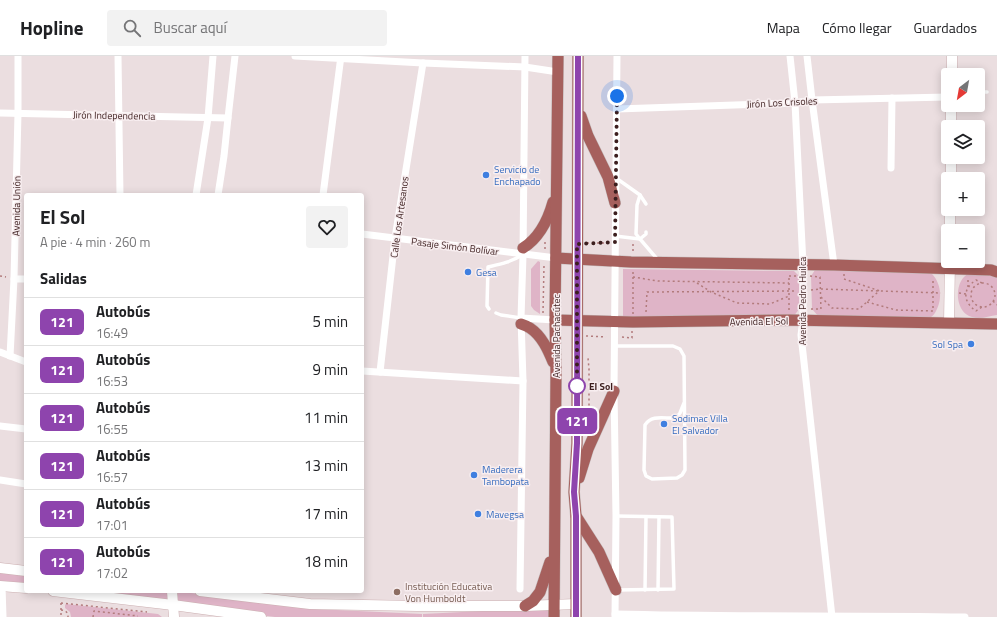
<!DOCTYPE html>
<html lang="es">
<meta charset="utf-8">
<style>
:root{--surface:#fff;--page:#f2f2f2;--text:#202124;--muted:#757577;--line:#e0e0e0}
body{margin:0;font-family:"Titillium Web",sans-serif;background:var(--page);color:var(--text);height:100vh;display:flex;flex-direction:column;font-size:15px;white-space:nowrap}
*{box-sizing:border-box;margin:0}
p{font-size:13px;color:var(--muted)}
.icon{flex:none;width:22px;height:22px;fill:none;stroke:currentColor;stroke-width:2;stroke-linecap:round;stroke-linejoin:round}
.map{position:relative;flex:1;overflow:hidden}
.side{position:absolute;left:24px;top:137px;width:340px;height:400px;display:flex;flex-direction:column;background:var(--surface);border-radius:4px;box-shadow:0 2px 10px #0003}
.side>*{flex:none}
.badge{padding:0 8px;border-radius:6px;font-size:14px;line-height:26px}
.needle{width:26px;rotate:211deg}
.buttons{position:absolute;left:941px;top:12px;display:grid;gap:8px}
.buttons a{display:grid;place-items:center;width:44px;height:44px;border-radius:4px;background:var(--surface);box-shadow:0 2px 10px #0003;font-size:20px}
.you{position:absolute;width:20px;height:20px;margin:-10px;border:3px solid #fff;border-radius:50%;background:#1a73e8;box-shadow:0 0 0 6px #1a73e833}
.map>.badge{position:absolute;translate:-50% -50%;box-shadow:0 0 0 2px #fff}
h2{padding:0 16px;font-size:15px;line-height:36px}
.round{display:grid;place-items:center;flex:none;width:42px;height:42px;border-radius:4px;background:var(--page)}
.headline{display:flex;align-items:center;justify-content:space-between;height:68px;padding:0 16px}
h1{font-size:19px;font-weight:700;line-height:30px}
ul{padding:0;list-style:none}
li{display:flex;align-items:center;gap:12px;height:48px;padding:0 16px;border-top:1px solid var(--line)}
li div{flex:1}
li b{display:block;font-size:15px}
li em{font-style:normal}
li .badge{min-width:44px;font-weight:700;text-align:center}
header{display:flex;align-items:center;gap:24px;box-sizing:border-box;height:56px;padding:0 20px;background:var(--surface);border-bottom:1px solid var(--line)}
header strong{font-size:19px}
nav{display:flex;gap:22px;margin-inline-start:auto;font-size:14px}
.search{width:280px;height:36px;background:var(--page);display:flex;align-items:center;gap:10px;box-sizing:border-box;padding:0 14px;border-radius:4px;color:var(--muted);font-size:15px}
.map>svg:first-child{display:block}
.green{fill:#dfb4c7}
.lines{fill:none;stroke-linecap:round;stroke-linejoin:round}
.secondary-casing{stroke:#ccb0b2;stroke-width:11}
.primary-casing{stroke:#c4bcbc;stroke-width:12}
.path{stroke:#b27b7c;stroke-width:1.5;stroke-dasharray:2 3;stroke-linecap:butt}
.lane{stroke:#fff;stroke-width:3.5}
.street{stroke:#fff;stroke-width:7}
.secondary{stroke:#fff;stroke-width:10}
.primary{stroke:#a6605d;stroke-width:11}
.line-casing{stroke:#fff;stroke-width:9}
.line{stroke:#8e44ad;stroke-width:6}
.walk{stroke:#3c1e1e;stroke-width:4;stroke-dasharray:0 7.2}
.shop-dot{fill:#3f7fe0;stroke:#f8eef0;stroke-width:1.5}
.stop-dot{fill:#fff;stroke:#8e44ad;stroke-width:2}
.education-dot{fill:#8d6e63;stroke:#f8eef0;stroke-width:1.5}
.labels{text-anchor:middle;stroke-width:3;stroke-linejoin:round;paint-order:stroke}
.street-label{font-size:10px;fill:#3c1e1e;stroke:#f8eef0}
.shop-label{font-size:10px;fill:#366cbe;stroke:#f8eef0;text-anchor:start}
.stop-label{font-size:10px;font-weight:bold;fill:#3c1e1e;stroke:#f8eef0;text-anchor:start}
.education-label{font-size:10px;fill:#785e54;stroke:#f8eef0;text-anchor:start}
</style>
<header>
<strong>Hopline</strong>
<div class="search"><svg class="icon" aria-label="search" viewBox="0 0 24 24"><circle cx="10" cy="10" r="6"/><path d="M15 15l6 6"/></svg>Buscar aquí</div>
<nav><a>Mapa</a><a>Cómo llegar</a><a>Guardados</a></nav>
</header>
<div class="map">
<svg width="997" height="561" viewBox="0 0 997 561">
<rect width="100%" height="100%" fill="#ebdee0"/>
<g class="green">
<path d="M538,205l2,1v52l-6,-4 -3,-4v-37z"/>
<path d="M623,213l171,2 5,5 1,32 -7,9 -170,-1z"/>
<path d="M824,213l107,4c10,9 12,26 5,38 -1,3 -4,5 -6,7l-111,-1 -7,-8 -1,-33 4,-6z"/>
<path d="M973,217l24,3v39c-8,1 -17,5 -25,2 -16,-4 -18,-30 -8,-40 3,-3 6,-4 9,-4z"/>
<path d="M0,515l26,3v12l-26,-3z"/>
<path d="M72,535h97l1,11z"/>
<path d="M174,535l94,11 47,7 107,5v3h-147l-100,-13z"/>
<path d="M66,548l92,10 4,3h-91l-1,-5 -5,-4v-3z"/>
<path d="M502,554h46v7h-125v-3z"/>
</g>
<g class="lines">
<g class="secondary-casing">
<g id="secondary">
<path d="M952,19v-19"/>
<path d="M951,71v-22"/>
<path d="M951,123v-22"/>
<path d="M950,175v-22"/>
<path d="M949,267l1,-62"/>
<path d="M0,512l26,3"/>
<path d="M0,530l26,2"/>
<path d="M53,535l120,14 88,12"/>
<path d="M172,535l2,26"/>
<path d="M200,535l110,13 107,2h108l51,-2"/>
</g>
</g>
<g class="primary-casing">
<g id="primary">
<path d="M581,60l7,20 20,41 7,26"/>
<path d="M523,192c16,-10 25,-28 30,-46"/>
<path d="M556,202l75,4 203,3 157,5 6,2"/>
<path d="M555,264l78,2 156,-2 208,4"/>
<path d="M521,268c3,1 6,2 9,4 12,8 18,22 23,34"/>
<path d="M579,422l9,-29 26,-58"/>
<path d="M576,460l23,36 17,38"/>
<path d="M525,550l8,-5 7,-9 10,-30"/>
<path d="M554,561l2,-245 -1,-52 3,-264"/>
<path d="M576,561v-101l-2,-24 3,-49 1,-387"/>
</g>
</g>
<g class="path">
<path d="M587,187h20"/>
<path d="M633,188v10"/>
<path d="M545,193v-8"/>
<path d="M844,218v5l36,12"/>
<path d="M0,220l6,1"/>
<path d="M789,220h7"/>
<path d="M810,220l10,1 1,34"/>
<path d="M633,221l25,4 131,2"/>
<path d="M697,227l14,9 26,11 33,1 19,-8"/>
<path d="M982,227l-6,-3c-14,9 -13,22 0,31l6,-4"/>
<circle cx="983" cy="239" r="12"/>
<path d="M968,231v-9"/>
<path d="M811,234l9,-1 121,4"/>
<path d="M959,237l7,1"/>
<path d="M821,241l11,11 27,1 19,-17"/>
<path d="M993,245l4,4"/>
<path d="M867,246l29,8 37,1v-33"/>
<path d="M811,253h10"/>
<path d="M789,254v-34"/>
<path d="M646,256l1,-20 149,-1"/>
<path d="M543,257l1,-48"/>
<path d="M633,258v-43"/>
<path d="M586,280l20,1"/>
<path d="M622,281l10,1v-7"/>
<path d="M587,364l2,-5v-46l-1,-11"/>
<path d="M61,547l86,9"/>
<path d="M61,547v14"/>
<path d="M61,554c4,0 7,2 7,7"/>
<path d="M93,561l1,-6 44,5"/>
</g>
<g class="lane">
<path d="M978,36h9"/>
<path d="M616,122l24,17 6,9"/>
<path d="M640,139l-3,10 -1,29 4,5 18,21"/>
<path d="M615,180l25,3 6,-5v-2"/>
<path d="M489,253l-2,-3 1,-39c13,-3 23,-5 34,-12"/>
<path d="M496,257l5,2 20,3"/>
<path d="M615,290h58l7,3 4,7 1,114 -3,5 -5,3 -25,1 -6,-3 -2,-6 1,-45c7,-11 20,-6 31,-7l4,-5 4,-10"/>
<path d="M616,460l56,1 2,72 -56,1"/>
<path d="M645,534l1,-73"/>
<path d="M658,534l1,-73"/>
</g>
<g class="street">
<path d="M118,0l2,139"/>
<path d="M295,0l128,7 102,4 33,5"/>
<path d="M790,0l5,47 8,162v55l-2,15 31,282"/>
<path d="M807,0l5,44 22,165"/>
<path d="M617,53l178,-6 17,-3 136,-3"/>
<path d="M0,57l228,5"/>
<path d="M891,112l1,-70"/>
<path d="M196,139l12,-77 5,-62"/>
<path d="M218,139l6,-39 4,-38 7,-62"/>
<path d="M323,139l18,-139"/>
<path d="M362,178l194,24"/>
<path d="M14,223h12"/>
<path d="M521,262l34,2"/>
<path d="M0,296l26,10"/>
<path d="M10,300l4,-77 4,-166v-57"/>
<path d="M362,315l161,10"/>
<path d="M380,316l15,-134 28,-175"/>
<path d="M0,370l26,3"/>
<path d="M0,424l26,4"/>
<path d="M2,530l1,31"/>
<path d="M520,533l3,-208 -2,-63 2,-63 2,-199"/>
<path d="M615,558c117,3 233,1 350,3"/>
<path d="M615,561l1,-101 -2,-125 3,-335"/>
</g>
<use href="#secondary" class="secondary"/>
<use href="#primary" class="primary"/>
</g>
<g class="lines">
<g class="line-casing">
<path id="line" d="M576,561v-101l-2,-24 3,-49 1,-387"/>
</g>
<use href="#line" class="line"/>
<path class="walk" d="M577,330v-142l38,-2 2,-146"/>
</g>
<g class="shop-dot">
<circle cx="486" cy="119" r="4"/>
<circle cx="468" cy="216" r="4"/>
<circle cx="971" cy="288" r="4"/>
<circle cx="664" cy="368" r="4"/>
<circle cx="474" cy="419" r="4"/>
<circle cx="478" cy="458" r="4"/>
</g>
<circle class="stop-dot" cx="577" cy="330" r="8"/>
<circle class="education-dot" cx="397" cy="536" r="4"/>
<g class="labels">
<g class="street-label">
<text transform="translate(782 46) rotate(-3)" y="4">Jirón Los Crisoles</text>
<text transform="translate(114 59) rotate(1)" y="4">Jirón Independencia</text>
<text transform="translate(16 150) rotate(-89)" y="4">Avenida Unión</text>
<text transform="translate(399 161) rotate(-82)" y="4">Calle Los Artesanos</text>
<text transform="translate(455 190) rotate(7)" y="4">Pasaje Simón Bolívar</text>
<text transform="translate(802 245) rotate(-90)" y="4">Avenida Pedro Huilca</text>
<text transform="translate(759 265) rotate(-1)" y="4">Avenida El Sol</text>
<text transform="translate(556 280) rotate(-90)" y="4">Avenida Pachacútec</text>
</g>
<g class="shop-label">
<text x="494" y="117">Servicio de<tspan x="494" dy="12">Enchapado</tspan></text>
<text x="476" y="220">Gesa</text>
<text x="963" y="292" text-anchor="end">Sol Spa</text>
<text x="672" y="366">Sodimac Villa<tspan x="672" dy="12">El Salvador</tspan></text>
<text x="482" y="417">Maderera<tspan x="482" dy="12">Tambopata</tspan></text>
<text x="486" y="462">Mavegsa</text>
</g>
<g class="stop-label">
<text x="589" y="334">El Sol</text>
</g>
<g class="education-label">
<text x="405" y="534">Institución Educativa<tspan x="405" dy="12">Von Humboldt</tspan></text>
</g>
</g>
</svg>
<div class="buttons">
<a><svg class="needle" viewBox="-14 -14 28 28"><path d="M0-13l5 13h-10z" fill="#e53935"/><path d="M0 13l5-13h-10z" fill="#757577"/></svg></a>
<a><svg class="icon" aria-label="layers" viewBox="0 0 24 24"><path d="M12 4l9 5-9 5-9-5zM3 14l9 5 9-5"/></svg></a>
<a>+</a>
<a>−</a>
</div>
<div class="you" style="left:617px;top:40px"></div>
<b class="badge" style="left:577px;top:365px;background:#8e44ad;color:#fff">121</b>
<section class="side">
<div class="headline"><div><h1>El Sol</h1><p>A pie · 4 min · 260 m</p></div><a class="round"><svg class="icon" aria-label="heart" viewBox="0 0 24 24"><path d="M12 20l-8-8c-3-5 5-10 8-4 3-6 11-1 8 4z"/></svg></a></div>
<h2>Salidas</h2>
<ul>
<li><span class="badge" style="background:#8e44ad;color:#fff">121</span><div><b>Autobús</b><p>16:49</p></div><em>5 min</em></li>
<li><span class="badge" style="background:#8e44ad;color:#fff">121</span><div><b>Autobús</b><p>16:53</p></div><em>9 min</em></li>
<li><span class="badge" style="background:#8e44ad;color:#fff">121</span><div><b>Autobús</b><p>16:55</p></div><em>11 min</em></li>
<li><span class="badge" style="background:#8e44ad;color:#fff">121</span><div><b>Autobús</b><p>16:57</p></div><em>13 min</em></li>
<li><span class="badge" style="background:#8e44ad;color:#fff">121</span><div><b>Autobús</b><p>17:01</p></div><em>17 min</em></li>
<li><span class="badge" style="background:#8e44ad;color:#fff">121</span><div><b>Autobús</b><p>17:02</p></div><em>18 min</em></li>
</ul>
</section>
</div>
